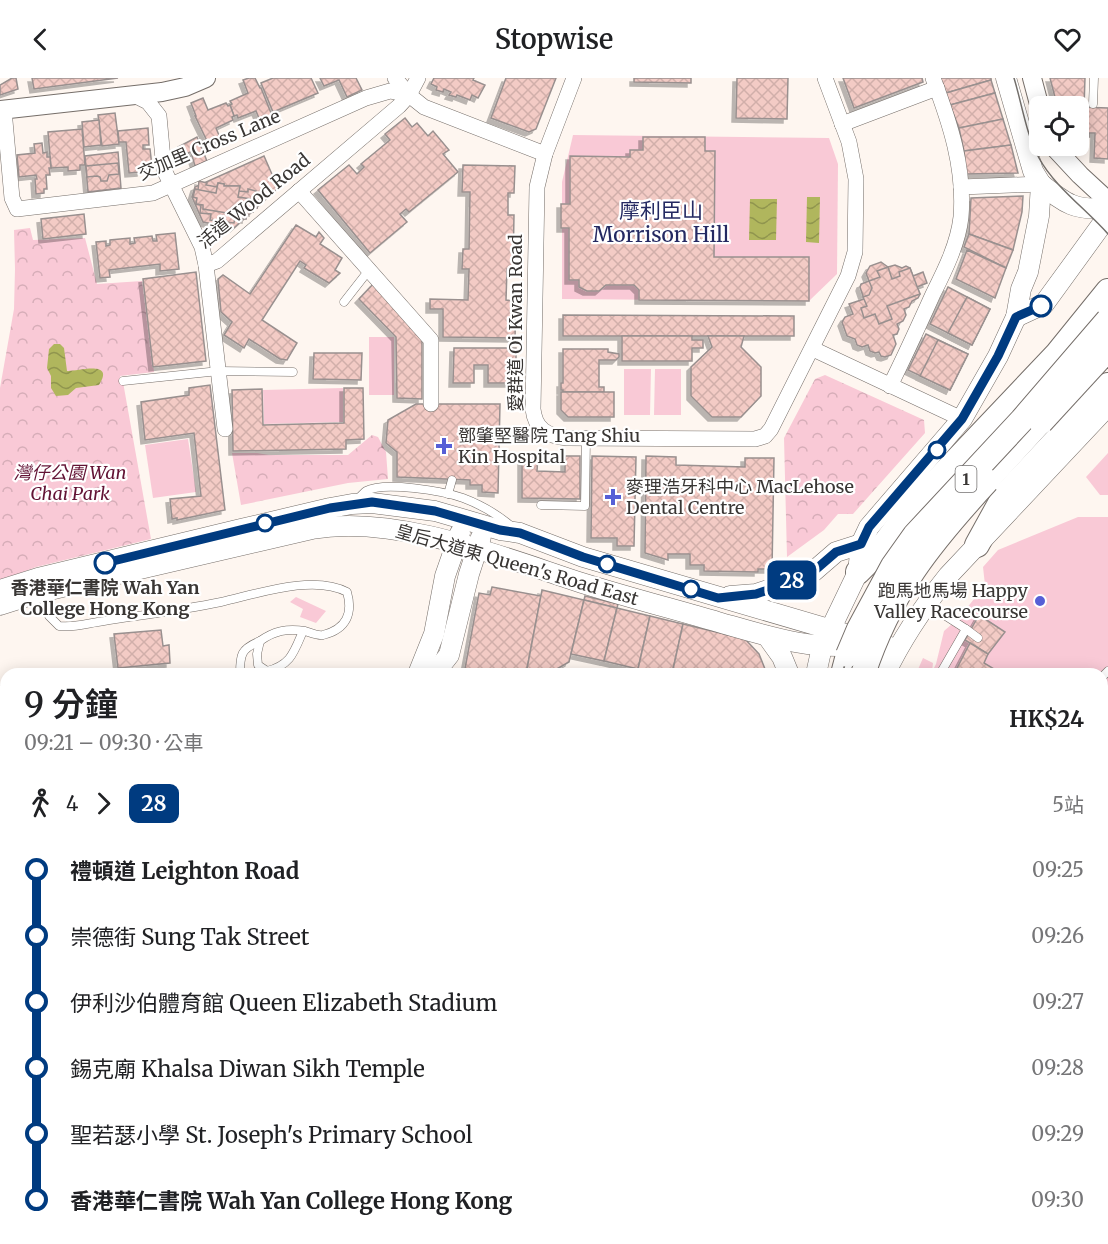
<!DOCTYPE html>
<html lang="zh-TW">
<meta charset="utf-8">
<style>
:root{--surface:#fff;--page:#f2f2f2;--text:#202124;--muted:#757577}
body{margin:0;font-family:Merriweather,"Noto Sans TC",serif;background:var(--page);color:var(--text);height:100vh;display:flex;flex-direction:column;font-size:22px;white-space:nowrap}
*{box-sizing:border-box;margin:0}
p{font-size:20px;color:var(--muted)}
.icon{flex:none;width:33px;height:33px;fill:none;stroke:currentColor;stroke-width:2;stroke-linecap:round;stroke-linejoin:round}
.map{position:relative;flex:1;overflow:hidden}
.side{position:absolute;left:0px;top:590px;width:1108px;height:578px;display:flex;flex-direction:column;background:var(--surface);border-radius:18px 18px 0 0;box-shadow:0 3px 15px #0003}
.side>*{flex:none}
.badge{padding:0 12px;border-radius:9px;font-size:21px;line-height:39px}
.tools{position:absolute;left:1029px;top:18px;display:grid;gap:12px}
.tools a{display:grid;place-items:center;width:60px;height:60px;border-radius:9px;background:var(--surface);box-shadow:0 3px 15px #0003;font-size:30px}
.map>.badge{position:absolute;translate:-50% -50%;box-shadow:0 0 0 3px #fff}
.legs{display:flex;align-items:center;gap:9px;height:66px;padding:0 24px;font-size:20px}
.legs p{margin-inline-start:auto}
.headline{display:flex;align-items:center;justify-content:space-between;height:102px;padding:0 24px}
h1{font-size:33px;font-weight:600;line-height:45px}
ul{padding:0 24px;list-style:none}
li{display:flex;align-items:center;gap:21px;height:66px;font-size:22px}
li i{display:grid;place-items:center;width:9px;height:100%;margin:0 8px;background:currentColor}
li i::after{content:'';width:15px;height:15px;margin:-8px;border:4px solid;border-radius:50%;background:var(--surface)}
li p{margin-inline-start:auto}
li:first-child i{background:linear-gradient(#0000 50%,currentColor 0)}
li:last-child i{background:linear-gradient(currentColor 50%,#0000 0)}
header{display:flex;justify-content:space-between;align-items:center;height:78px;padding:0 24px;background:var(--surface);font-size:27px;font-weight:600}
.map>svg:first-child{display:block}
.green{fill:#f9c9d6}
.cemetery{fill:url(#cemetery-stones)}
.park{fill:url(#park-crowns)}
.water{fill:url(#water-waves)}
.building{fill:url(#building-cross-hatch);stroke:#99908f;stroke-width:1.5;filter:url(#shadow)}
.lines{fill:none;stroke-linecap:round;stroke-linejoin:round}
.service-casing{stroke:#756e69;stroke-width:9}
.minor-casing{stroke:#756e69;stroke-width:16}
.tertiary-casing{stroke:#756e69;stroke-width:20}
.secondary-casing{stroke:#756e69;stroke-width:21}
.trunk-casing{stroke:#756e69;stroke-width:26}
.service{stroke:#fff;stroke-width:8}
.minor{stroke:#fff;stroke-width:15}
.tertiary{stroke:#fff;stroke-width:18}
.secondary{stroke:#fff;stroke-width:20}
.trunk{stroke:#fff;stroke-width:24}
.tram{stroke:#736f6b;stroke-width:1.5}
.trunk-bridge-casing{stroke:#756e69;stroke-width:26;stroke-linecap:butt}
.trunk-bridge{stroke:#fff;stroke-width:24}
.line-1-casing{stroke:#fff;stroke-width:14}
.line-1{stroke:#003b80;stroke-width:9}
.stop-1-dot{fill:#fff;stroke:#003b80;stroke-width:3}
.poi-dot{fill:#565fd6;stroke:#fff;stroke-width:2}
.labels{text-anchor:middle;stroke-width:4.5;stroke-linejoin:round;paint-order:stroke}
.shield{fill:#fff;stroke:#747271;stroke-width:1.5}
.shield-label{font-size:16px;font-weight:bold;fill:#393634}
.street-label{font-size:18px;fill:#393634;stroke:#fff}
.poi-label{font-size:18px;fill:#393634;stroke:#fff;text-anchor:start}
.park-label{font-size:18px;font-style:italic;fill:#631335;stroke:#fff}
.stop-label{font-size:18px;font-weight:bold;fill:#393634;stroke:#fff}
.quarter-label{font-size:21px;fill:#242962;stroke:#fff}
</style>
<header><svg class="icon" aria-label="back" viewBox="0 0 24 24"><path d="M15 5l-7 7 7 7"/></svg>Stopwise<svg class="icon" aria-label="heart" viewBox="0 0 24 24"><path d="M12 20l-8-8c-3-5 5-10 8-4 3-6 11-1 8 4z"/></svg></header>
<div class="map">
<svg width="1108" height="1166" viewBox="0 0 1108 1166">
<defs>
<pattern id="cemetery-stones" width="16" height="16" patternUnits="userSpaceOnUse" patternTransform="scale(1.5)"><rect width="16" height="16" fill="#f9c9d6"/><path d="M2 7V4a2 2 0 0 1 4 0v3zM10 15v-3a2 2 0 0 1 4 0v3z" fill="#d6adb8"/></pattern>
<pattern id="park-crowns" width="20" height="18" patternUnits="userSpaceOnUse" patternTransform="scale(1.5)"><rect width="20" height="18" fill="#f9c9d6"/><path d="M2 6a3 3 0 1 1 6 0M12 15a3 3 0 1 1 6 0" fill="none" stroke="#d6adb8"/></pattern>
<pattern id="water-waves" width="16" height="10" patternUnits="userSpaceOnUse" patternTransform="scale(1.5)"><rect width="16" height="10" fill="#b0b65d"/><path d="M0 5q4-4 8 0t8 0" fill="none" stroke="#90954e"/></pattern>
<pattern id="building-cross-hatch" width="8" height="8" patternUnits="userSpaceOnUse" patternTransform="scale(1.5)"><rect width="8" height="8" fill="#f3cbc5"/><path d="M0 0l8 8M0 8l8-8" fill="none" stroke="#d1afaa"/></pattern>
<filter id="shadow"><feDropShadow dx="-4" dy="4" stdDeviation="0" flood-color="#0004"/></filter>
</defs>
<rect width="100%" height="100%" fill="#fef6f0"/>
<g class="green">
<path d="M573,57l256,3 9,26 -1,110 -28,27 -247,-2v-117z"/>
<rect x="369" y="259" width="25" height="58"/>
<path d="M624,291h27l-1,46h-26z"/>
<path d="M655,291h26v46h-27z"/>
<path d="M343,310v34l-79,2 -1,-34z"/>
<path d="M188,361l8,53 -43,6 -8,-53z"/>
<path d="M1108,375v42h-8l-14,-18z"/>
<path d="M1078,439h30v428l-6,1v-272h-186l7,-16 10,5 -1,9 4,-8 8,-33 15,-13 26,-33 -2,-18 15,-17z"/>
<path d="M296,519l30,14 -10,12 -16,-6 3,-8 -13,-7z"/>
<path d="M6,646v131h-6v-130z"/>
<path d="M1103,900l5,9v257h-90l-3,-5h87z"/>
</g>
<path class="cemetery" d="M505,1161h420l2,5h-413z"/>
<g class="park">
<path d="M30,150l3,12 52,-2 12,46 45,-3 12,91 -34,4 3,6 28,157 -115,28 -36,14v-193l14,-79 1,-40 -1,-39z"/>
<path d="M825,297l99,45 1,13 -72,81h-15l-14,16 -37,27 -3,-119 31,-59z"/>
<path d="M372,357l6,2 8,15 2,27 -40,4 -107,22 -9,-52h25l12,2h79z"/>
</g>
<g class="water">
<path d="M807,119h13l-1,46 -13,-1z"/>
<path d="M750,121h27l-1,41h-27z"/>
<path d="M54,266h6l4,4 3,23c9,1 49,-12 32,14l-23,3 -8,7 -12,1 -5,-8v-12l-4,-8 2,-19z"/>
</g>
<g class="building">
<path d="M12,0h4l2,11 -18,6v-10z"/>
<path d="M32,0h86l-84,11z"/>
<path d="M249,0h6l5,10h1l12,30 -12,5 -5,-12 -18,7 -1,-3 -3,1 -4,-11 2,-1 -2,-3 18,-8 -5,-13z"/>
<path d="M273,0h38l7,15 -45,19 -12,-29z"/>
<path d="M320,0h36l6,12 -15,7 -8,-17 -15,6z"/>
<path d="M434,0h40l-1,2 12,5 -7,13 -6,-3 -2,5 -13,-5 -1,2 -7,-2 2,-3 -7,-3 -1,3 -7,-2 1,-3 -6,-3z"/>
<path d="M506,0h50l-20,51 -7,3 -38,-14z"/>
<path d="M634,0h57v5l-57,-1z"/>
<path d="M737,0h51l-1,41 -51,-1z"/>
<path d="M843,0h79l1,4 -69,26z"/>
<path d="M940,0h51v2l-45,13z"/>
<path d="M1050,0h35l-1,29 -27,-2z"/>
<path d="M991,2l4,13 -45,12 -4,-12z"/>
<path d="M995,15l8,26 -44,9 -9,-23z"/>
<path d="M203,20l5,12 18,-7 2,3 2,-1 4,11 -2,1 1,3 -17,8 5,12 -12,5 -14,-29h1l-5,-13z"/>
<path d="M1078,29l30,1v51l-14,-1 1,-25h-6v4l-11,-1z"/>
<path d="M115,35l4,31 -17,2 -4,-31z"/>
<path d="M405,40l7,9 5,-4 11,13 5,-5 16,19 -6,4 15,18 -49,40 -3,-3 -6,5 7,8 -37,31 -52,-63 31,-25 8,9 7,-7 -3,-3 29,-24 -5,-6z"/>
<path d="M1003,41l8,26 -47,6 -5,-23z"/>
<path d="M99,42l2,25 -17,2 -2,-25z"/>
<path d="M148,50l1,17h-6v4h7l2,17 -11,1v5l-12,1 -3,-31h-7l-1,-11z"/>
<path d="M82,51l3,36h-5v5l-12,1v-4l-17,1 -3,-36z"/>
<path d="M197,59l10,24 -12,5 -4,-14 -9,3 -4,-8z"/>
<path d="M643,59h62v14h10l-1,106h95v44l-170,-1v-10l-5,-5h-28l-7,6h-12l-8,-4v-7h-10v-52h-8v-24h9v-48l60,1v-7h13z"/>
<path d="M42,65l1,10 4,-1v5h3l1,11h-2l1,7h-4l1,14h-3v4l-8,1 -1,-15h2l-1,-4 -17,2 -2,-22 18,-2 -1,-9z"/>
<path d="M1011,67l7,28 -52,1 -2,-23z"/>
<path d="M118,74l3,36 -33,4 -3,-36z"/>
<path d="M264,78l14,32 -44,40 -31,-6 -11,-25 3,-10z"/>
<path d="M118,85l1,11 -10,1 -2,6h-6l-1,-4 -3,-1 -10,1 -1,-11z"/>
<path d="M463,87l52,1 -1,27h-6v22h6l-1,54h-6l-1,31 10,1 -1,37 -72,-1v-28h-13v-10l38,1 1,-31h-7l1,-20h6l1,-57h-8z"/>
<path d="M199,103l8,2 -1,2 11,2 1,-4 6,1v2h16l-1,5 9,1v-3l8,2 -1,9h3l-1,8 -3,-1 -1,5 -6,-1 -1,8 -11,-2 -1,6 -24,-3 1,-6 -11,-1 1,-8 -5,-1 1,-6 -4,-1 2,-8 3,1z"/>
<path d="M218,105l6,1v2h16l-2,11 20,3 -1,8 -3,-1 -1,5 -7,-1 -1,5 -42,-7v-4l-7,-1 1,-6 -4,-1 2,-8 21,4z"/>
<path d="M1023,118l-1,16 -9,38 -44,-16 2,-36z"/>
<path d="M84,136l2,20 -43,5 -2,-20z"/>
<path d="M296,147l20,12 3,-5 5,6 -4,6 22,14 -7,12 5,3 -11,10 -25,-15 2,-3 -6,-4 -38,59 35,23 -10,17 -7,-1 -31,-20 -5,9 -20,-13 8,-13 -11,-10 -3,-33 5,-4 27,19z"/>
<path d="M175,155l4,36 -19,2v-7l-51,6 1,7 -10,1 -4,-36 10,-1v5l4,-1v-5l20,-2v6l5,-1 -1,-5 18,-2 1,5h4l-1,-6z"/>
<path d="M969,156l44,16 -7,18 -42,-21z"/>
<path d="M967,172l39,18 -11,30 -39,-19z"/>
<path d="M881,184l7,5 7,-2 7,3 4,-2 4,2 3,8 10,-4 4,11 -10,4 3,7 -2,4 -6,3 -3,6 -5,2 2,6 -3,6 -6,3 2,5 -2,5 -4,1 3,9 -5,11 -6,2 -4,-1 -2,-4 -4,1 -5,-2 -2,-6 -6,2 -5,-2 -2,-6 -8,-3 -5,-14 3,-5 8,-3 -4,-10 15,-5 -4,-12 1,-3 8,-3 -3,-8 4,-7z"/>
<path d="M888,189l4,12 8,-3 -1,-4 11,-4 10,26 -33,12 5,13 -13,5 -4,-10 -11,4 -3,-10 6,-2 -4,-9 6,-2 3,-7 -3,-7 11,-4 -3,-6z"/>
<path d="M196,194l10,89 -53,6 -10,-88z"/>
<path d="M374,205l48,54v62l-25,-1 -1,-61 -37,-38z"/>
<path d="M948,209l42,22 -18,36 -42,-21z"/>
<path d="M967,219l23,12 -18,36 -24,-12z"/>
<path d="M563,237l231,1v20h-231z"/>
<path d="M926,256l42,20 -18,36 -42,-20z"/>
<path d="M622,258h70v4h11v8h-11v13h-70z"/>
<path d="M708,258h36l-3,11 20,20v29l-20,21h-29l-21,-21v-29l21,-20z"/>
<path d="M938,262l30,14 -18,36 -30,-14z"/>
<path d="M454,270h62v35h-28v-18h-14v18h-21z"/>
<path d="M563,271h45v3l11,2v3l-3,3h-17v27h5v5h-41v-2h-2v-7h2z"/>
<path d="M314,275h48l-1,27 -48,-1z"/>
<path d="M210,307l15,125 -48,10v-2l-5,1 -2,-20 31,-3 -7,-63 -49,7 -4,-38 48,-7v-7z"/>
<path d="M344,310h19l1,51 -18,1v9l-113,2 -1,-61 30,-1 1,36 81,-2z"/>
<path d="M561,314h53v25h-46l-7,-7z"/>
<path d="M416,326h84l-2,89 -16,-1v-7h-12v-5l-73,-3v-25l-11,-9 2,-23z"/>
<path d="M522,377l16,1 -1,15 28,1v-16h15v43l-58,-1z"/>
<path d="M592,378l44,1 -2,89h-17v-8h-26z"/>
<path d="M646,378l30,1v8l69,2v-9h29l-2,111h-14v3l-54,-1v-6h-14v-11h-22v6l-23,-7z"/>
<path d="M492,509l49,9 -15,78h-62l15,-81 11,2z"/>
<path d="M542,512l42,10 -15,62 -21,12h-22z"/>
<path d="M585,518l33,8 -1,4 -33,-8z"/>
<path d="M584,522l33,8 -13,53 -33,-7z"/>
<path d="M617,530l33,8 -12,53 -34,-8z"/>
<path d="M979,537l26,17 -17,22 -23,-14z"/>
<path d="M650,538l33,8 -11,50h-15l-19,-5z"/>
<path d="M683,546l62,15 14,15 8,20h-95z"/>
<path d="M161,552l2,16 6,-1 1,18 -52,5 -4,-34z"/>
<path d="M970,565l18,11 -4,9 15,9 -1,2h-44z"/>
<path d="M0,608h6v38l-6,1z"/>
<path d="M6,855v23l-6,-9v-10z"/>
<path d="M0,1004h6v36l-6,-1z"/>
<path d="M34,1161h52v4l-55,1 -1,-4z"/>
<path d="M96,1161h41l2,5h-34z"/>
<path d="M289,1161h22l9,5h-34z"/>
<path d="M1014,1161h48l3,5h-49z"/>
</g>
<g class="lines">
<g class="service-casing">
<g id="service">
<path d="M1093,26l1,-26"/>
<path d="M344,224l25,-32"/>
<path d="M123,303l96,-10 74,1"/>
<path d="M448,416l4,-14"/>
<path d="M356,423c3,-3 7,-8 10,-10 18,-10 77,0 97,7 16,6 35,17 48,28"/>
<path d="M541,427l44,1 1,-68"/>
<path d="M41,515l8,23 10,10c16,2 29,-3 45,-5 39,-6 78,-11 117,-19 36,-8 92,-28 126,-10 6,21 0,37 -24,43 -5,1 -12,-2 -18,-4 -18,-3 -31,0 -45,10l-3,13 1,11 9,6c24,-6 27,-19 36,-40"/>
<path d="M927,526l39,25 -26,45"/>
<path d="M966,551l12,9"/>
<path d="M240,596c0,-20 1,-25 20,-33"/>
<path d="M1102,599l6,-6"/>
<path d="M1102,876h6"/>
<path d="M1102,921l6,8"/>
<path d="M1102,937l6,5"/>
<path d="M1102,1007l6,8"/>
</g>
</g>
<g class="minor-casing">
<g id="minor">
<path d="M395,0l14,17 15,12 121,47"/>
<path d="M574,0l-29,76 -8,33 -4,222c2,20 14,27 34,29l188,1 10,-3 6,-7 77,-153 7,-24 1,-73 -7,-37 -24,-64"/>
<path d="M134,17l14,7 11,14 5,54 38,77 4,18 19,164"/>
<path d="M4,32l8,88 5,11 136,-16 213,-95 24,-7 19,4"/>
<path d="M842,46l95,-36"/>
<path d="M961,109l80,-3"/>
<path d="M299,113l132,149v64"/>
<path d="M206,187l11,-4 182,-155 10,-11 9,-17"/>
<path d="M813,271l149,70"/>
<path d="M890,308c15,-30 29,-61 43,-92 12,-24 25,-50 28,-77 4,-49 -11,-94 -28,-139"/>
<path d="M0,1067l6,2"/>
<path d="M189,1161l10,5"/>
</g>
</g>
<g class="tertiary-casing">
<g id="tertiary">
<path d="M1032,0l8,30"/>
<path d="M0,32l162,-18 23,-5 21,-9"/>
<path d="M1053,68l27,29 28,26"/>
<path d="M975,1161l2,5"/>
</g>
</g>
<g class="secondary-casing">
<g id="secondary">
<path d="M1041,106c25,20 34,27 67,24"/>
<path d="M1016,239l28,-13 64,-88"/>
<path d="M978,415l73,-80"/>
<path d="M0,512l38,-12 203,-49 89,-21 22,-4 20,-1 63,8 65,19 20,3 63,24 314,92"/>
<path d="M730,518l26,-2 15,-5 43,-18 22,-19 25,-8"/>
<path d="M0,527l41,-13 271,-63c84,-15 190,28 270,54 45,14 91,26 136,39 49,14 96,30 147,22"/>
<path d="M767,558l15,21 7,17"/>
<path d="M418,596l16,-40 11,-58 15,-43"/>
<path d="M434,596l15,-19 20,-81 12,-37"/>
<path d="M816,596l6,-27 36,-75 3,-28 8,-17 93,-108 36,-63 18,-39 5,-28 7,-17 11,-56 2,-32 -8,-13 -27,-93"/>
<path d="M885,596c17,-36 39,-68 63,-98l160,-170"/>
<path d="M478,1161l10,5"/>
</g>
</g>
<g class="trunk-casing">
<g id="trunk">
<path d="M977,467l27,-49 104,-111"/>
<path d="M858,494l21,-21 33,-44 145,-153 51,-63"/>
<path d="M843,596l5,-19"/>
<path d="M929,1161l1,5"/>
<path d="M956,1161l1,5"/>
<path d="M994,1161l1,5"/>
</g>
</g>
<use href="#service" class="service"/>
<use href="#minor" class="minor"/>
<use href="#tertiary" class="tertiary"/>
<use href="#secondary" class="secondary"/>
<use href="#trunk" class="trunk"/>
<g class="tram">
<path d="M1014,0c8,26 12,56 25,80 15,28 48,52 69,76"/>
<path d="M842,596c28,-95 84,-156 149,-227 39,-43 78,-86 117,-129"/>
<path d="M952,1161l2,5"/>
</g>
<g class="trunk-bridge-casing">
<g id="trunk-bridge">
<path d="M1041,344l67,-73"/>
<path d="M848,577l11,-26 34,-63 22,-31 107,-115 86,-100"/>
<path d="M863,596c27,-82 67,-131 124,-193"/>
</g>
</g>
<use href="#trunk-bridge" class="trunk-bridge"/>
</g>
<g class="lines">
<g class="line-1-casing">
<path id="line-1" d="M105,485l225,-55 42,-6 63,9 65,19 20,3 63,24 135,41 38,-4 15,-5 43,-18 22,-19 25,-8 8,-17 93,-108 36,-63 18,-39 25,-11"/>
</g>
<use href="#line-1" class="line-1"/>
</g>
<g class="stop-1-dot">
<circle cx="1041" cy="228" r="10"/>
<circle cx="937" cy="372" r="8"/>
<circle cx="265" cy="445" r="8"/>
<circle cx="105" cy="485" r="10"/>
<circle cx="607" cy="486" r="8"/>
<circle cx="691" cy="511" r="8"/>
</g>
<g class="poi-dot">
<path d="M441 359h6v6h6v6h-6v6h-6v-6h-6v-6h6z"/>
<path d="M610 410h6v6h6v6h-6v6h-6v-6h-6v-6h6z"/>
<circle cx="1040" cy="523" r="6"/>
</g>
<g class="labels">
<rect class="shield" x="955.5" y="388" width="21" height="26" rx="4.5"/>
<g class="shield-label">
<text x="966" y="407">1</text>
</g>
<g class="street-label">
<text transform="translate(209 67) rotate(-23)" y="6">交加里 Cross Lane</text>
<text transform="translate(254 123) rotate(-39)" y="6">活道 Wood Road</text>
<text transform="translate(516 245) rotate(-90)" y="6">愛群道 Oi Kwan Road</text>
<text transform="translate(517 487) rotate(16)" y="6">皇后大道東 Queen's Road East</text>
</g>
<g class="poi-label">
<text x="458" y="364">鄧肇堅醫院 Tang Shiu<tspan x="458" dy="21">Kin Hospital</tspan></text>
<text x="626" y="415">麥理浩牙科中心 MacLehose<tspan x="626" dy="21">Dental Centre</tspan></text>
<text x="1028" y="519" text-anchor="end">跑馬地馬場 Happy<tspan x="1028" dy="21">Valley Racecourse</tspan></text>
</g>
<g class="park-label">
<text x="70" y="401">灣仔公園 Wan<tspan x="70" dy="21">Chai Park</tspan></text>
</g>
<g class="stop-label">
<text x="105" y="516">香港華仁書院 Wah Yan<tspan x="105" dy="21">College Hong Kong</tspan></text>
</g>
<g class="quarter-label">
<text x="661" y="140">摩利臣山<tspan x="661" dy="24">Morrison Hill</tspan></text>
</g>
</g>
</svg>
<div class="tools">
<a><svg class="icon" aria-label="locate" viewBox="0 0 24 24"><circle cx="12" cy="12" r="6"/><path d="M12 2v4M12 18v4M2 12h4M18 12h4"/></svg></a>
</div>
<b class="badge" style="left:792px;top:502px;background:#003b80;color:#fff">28</b>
<section class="side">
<div class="headline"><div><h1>9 分鐘</h1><p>09:21 – 09:30 · 公車</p></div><b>HK$24</b></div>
<div class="legs"><svg class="icon" aria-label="walk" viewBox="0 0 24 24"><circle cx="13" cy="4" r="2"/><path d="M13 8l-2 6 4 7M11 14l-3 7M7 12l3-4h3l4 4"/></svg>4<svg class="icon" aria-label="forward" viewBox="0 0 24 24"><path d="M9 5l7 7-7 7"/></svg><b class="badge" style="background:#003b80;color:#fff">28</b><p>5站</p></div>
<ul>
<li><i style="color:#003b80"></i><b>禮頓道 Leighton Road</b><p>09:25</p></li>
<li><i style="color:#003b80"></i><span>崇德街 Sung Tak Street</span><p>09:26</p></li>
<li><i style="color:#003b80"></i><span>伊利沙伯體育館 Queen Elizabeth Stadium</span><p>09:27</p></li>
<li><i style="color:#003b80"></i><span>錫克廟 Khalsa Diwan Sikh Temple</span><p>09:28</p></li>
<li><i style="color:#003b80"></i><span>聖若瑟小學 St. Joseph's Primary School</span><p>09:29</p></li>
<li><i style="color:#003b80"></i><b>香港華仁書院 Wah Yan College Hong Kong</b><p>09:30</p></li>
</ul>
</section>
</div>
